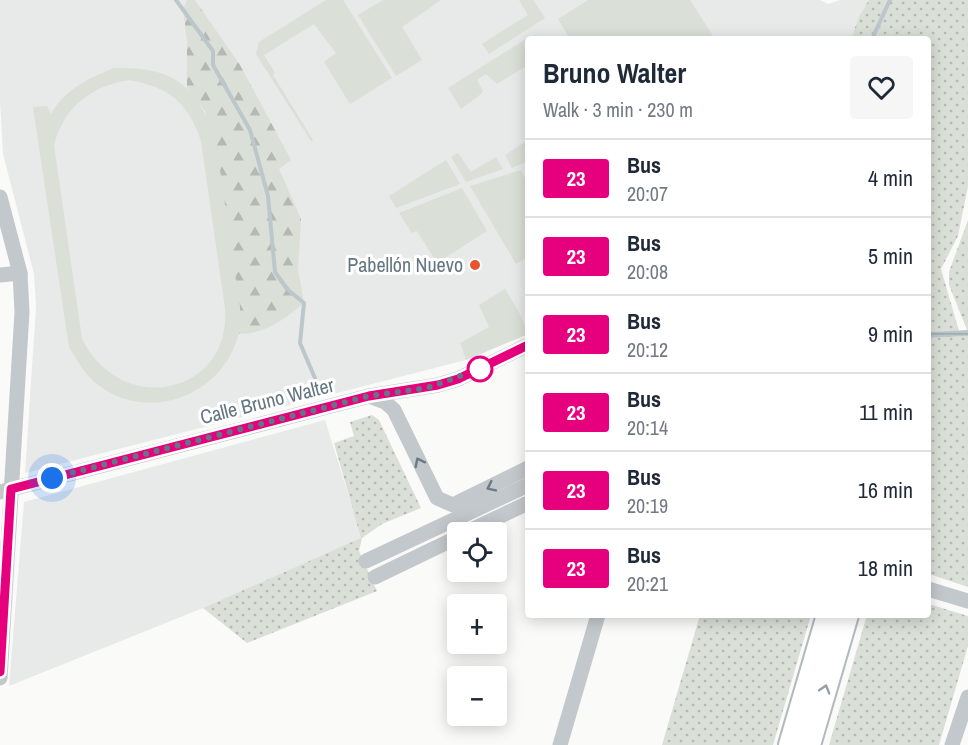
<!DOCTYPE html>
<meta charset="utf-8">
<style>
:root{--surface:#fff;--page:#f6f6f7;--text:#1f2937;--muted:#747a83;--line:#e0e1e3}
body{margin:0;font-family:"Archivo Narrow",sans-serif;background:var(--page);color:var(--text);height:100vh;display:flex;flex-direction:column;font-size:22px;white-space:nowrap}
*{box-sizing:border-box;margin:0}
p{font-size:20px;color:var(--muted)}
.icon{flex:none;width:33px;height:33px;fill:none;stroke:currentColor;stroke-width:2;stroke-linecap:round;stroke-linejoin:round}
.map{position:relative;flex:1;overflow:hidden}
.side{position:absolute;left:525px;top:36px;width:406px;height:582px;display:flex;flex-direction:column;background:var(--surface);border-radius:6px;box-shadow:0 3px 15px #0003}
.side>*{flex:none}
.badge{padding:0 12px;border-radius:4px;font-size:21px;line-height:39px}
.controls{position:absolute;left:447px;top:522px;display:grid;gap:12px}
.controls a{display:grid;place-items:center;width:60px;height:60px;border-radius:6px;background:var(--surface);box-shadow:0 3px 15px #0003;font-size:30px}
.you{position:absolute;width:30px;height:30px;margin:-15px;border:4px solid #fff;border-radius:50%;background:#1a73e8;box-shadow:0 0 0 9px #1a73e833}
.map>.badge{position:absolute;translate:-50% -50%;box-shadow:0 0 0 3px #fff}
.round{display:grid;place-items:center;flex:none;width:63px;height:63px;border-radius:6px;background:var(--page)}
.head{display:flex;align-items:center;justify-content:space-between;height:102px;padding:0 18px}
h1{font-size:28px;font-weight:800;line-height:45px}
ul{padding:0;list-style:none}
li{display:flex;align-items:center;gap:18px;height:78px;padding:0 18px;border-top:2px solid var(--line)}
li div{flex:1}
li b{display:block;font-size:22px}
li em{font-style:normal}
li .badge{min-width:66px;font-weight:700;text-align:center}
.map>svg:first-child{display:block}
.built{fill:#e8e9e9}
.grass{fill:url(#grass-dots)}
.forest{fill:url(#forest-firs)}
.garden{fill:#dadfd7;fill-rule:evenodd}
.water{fill:url(#water-rules)}
.lines{fill:none;stroke-linecap:round;stroke-linejoin:round}
.stream{stroke:#bbc7cb;stroke-width:4}
.secondary-casing{stroke:#b3babf;stroke-width:26}
.street{stroke:#c3c8cc;stroke-width:15}
.secondary{stroke:#fff;stroke-width:22}
.oneway{stroke:#6a7a87}
.oneway2{stroke:#939fa8}
.line-casing{stroke:#fff;stroke-width:14}
.line{stroke:#e6007e;stroke-width:9}
.walk{stroke:#657683;stroke-width:6;stroke-dasharray:0 10.8}
.poi-dot{fill:#e4572e;stroke:#fff;stroke-width:2}
.stop-dot{fill:#fff;stroke:#e6007e;stroke-width:3}
.labels{text-anchor:middle;stroke-width:6;stroke-linejoin:round;paint-order:stroke}
.poi-label{font-size:20px;fill:#657683;stroke:#fff;text-anchor:end}
.street-label{font-size:20px;fill:#657683;stroke:#fff}
</style>
<div class="map">
<svg width="968" height="745" viewBox="0 0 968 745">
<defs>
<pattern id="grass-dots" width="8" height="8" patternUnits="userSpaceOnUse" patternTransform="scale(1.5)"><rect width="8" height="8" fill="#dadfd7"/><path d="M2 2h.1M6 6h.1" fill="none" stroke="#b4b9b4" stroke-width="1.8" stroke-linecap="round"/></pattern>
<pattern id="forest-firs" width="22" height="20" patternUnits="userSpaceOnUse" patternTransform="scale(1.5)"><rect width="22" height="20" fill="#dadfd7"/><path d="M5 1l3.5 6h-7zM16 11l3.5 6h-7z" fill="#b4b9b4"/></pattern>
<pattern id="water-rules" width="6" height="5" patternUnits="userSpaceOnUse" patternTransform="scale(1.5)"><rect width="6" height="5" fill="#bbc7cb"/><path d="M0 2.5h6" fill="none" stroke="#9ca6aa"/></pattern>
</defs>
<rect width="100%" height="100%" fill="#fafaf8"/>
<g class="built">
<path d="M0,0h820l8,4 12,-4h29l-10,16 -8,23h-323v295l-62,26 -441,113 11,-166 -2,-33 -31,-120 -3,-53z"/>
<path d="M325,420l37,118 -159,70 -194,78 15,-184z"/>
</g>
<g class="grass">
<path d="M869,0h99v186l-10,50 -17,33 18,62 -30,1 -1,-293h-77l8,-23z"/>
<path d="M968,220v110h-1l-18,-45v-13z"/>
<path d="M968,336v251l-39,-13 -1,-236z"/>
<path d="M372,415l7,5 42,88 -39,16 -20,14 -3,13 18,40 -130,52 -44,-35 158,-70 -27,-95 20,-7 -4,-14z"/>
<path d="M929,604l39,12v30l-29,99h-110l38,-130h61z"/>
<path d="M700,615h111l-38,130h-111z"/>
</g>
<path class="forest" d="M187,0h8l45,65 51,95 -12,9 22,50 -3,51 6,33c-19,16 -39,31 -65,31l1,-26 -35,-197 -18,-23v-47l-4,-32z"/>
<g class="garden">
<path d="M326,0h17l49,78 -42,26 -26,-42 12,-9 -22,-29 -50,31 11,18 -2,2 40,65 -2,1 -55,-87 3,-12z"/>
<path d="M383,0h58l-39,27 20,33 -26,16 -38,-61z"/>
<path d="M519,0h14l12,18 -56,36 -7,-10 46,-29z"/>
<path d="M588,0h102l25,39h-130l-2,-2 -13,2 -12,-20z"/>
<path d="M529,37l4,2h-5v26l-31,19 -11,-10 -9,6 6,11 -2,3 -20,15 -13,-21z"/>
<path d="M114,68c56,-1 79,13 101,67l25,173c0,8 1,19 -2,28 -16,60 -91,88 -141,48 -13,-10 -20,-24 -28,-37l-36,-240 14,-1 4,8c13,-24 38,-36 63,-46zM129,80c40,7 59,22 72,61l24,167c7,86 -103,111 -143,31l-28,-194c10,-38 37,-59 75,-65z"/>
<path d="M528,140v21l-16,7 -7,-13z"/>
<path d="M458,153l13,19 25,-15 7,12 -37,13 -15,-25z"/>
<path d="M446,160l14,24 -64,24 -7,-12z"/>
<path d="M521,170l7,15v72l-12,7 -46,-78z"/>
<path d="M462,188l25,43 -50,32 -20,-32 -5,2 -13,-20z"/>
<path d="M505,289l15,25 8,20 -62,26 -6,-17 29,-16 -10,-22z"/>
</g>
<path class="water" d="M968,330v6l-39,2v-6z"/>
<g class="lines">
<g class="stream">
<path d="M176,0l37,51v14l37,65 18,66 7,76 12,17 17,14 -4,40 20,47"/>
<path d="M872,39l18,-39"/>
</g>
<g class="secondary-casing">
<g id="secondary">
<path d="M790,745l38,-130"/>
<path d="M809,745l38,-130"/>
</g>
</g>
<g class="street">
<path d="M0,197l20,76 2,39 -22,366"/>
<path d="M0,275l20,-2"/>
<path d="M369,396l16,6 9,8 43,88 16,7 75,-37"/>
<path d="M0,492l369,-96 69,-11 20,-6 70,-34"/>
<path d="M467,532l61,-29"/>
<path d="M366,561l162,-76"/>
<path d="M375,577l83,-40"/>
<path d="M928,589l40,12"/>
<path d="M560,745l38,-130"/>
<path d="M952,745l16,-48"/>
</g>
<use href="#secondary" class="secondary"/>
</g>
<defs><path id="oneway-chevron" d="M-2-3.5L2.5 0L-2 3.5" fill="none" stroke-width="1.6" stroke-linecap="round" stroke-linejoin="round" transform="scale(1.5)"/></defs>
<g class="oneway">
<use href="#oneway-chevron" transform="translate(419 462) rotate(-117)"/>
<use href="#oneway-chevron" transform="translate(491 487) rotate(154)"/>
</g>
<use class="oneway2" href="#oneway-chevron" transform="translate(825 689) rotate(-73)"/>
<g class="lines">
<g class="line-casing">
<path id="line" d="M0,672l11,-183 358,-93 69,-11 20,-6 70,-34"/>
</g>
<use href="#line" class="line"/>
<path class="walk" d="M52,478l317,-82 58,-8 53,-19"/>
</g>
<circle class="poi-dot" cx="475" cy="265" r="6"/>
<circle class="stop-dot" cx="480" cy="369" r="12"/>
<g class="labels">
<g class="poi-label">
<text x="463" y="272">Pabellón Nuevo</text>
</g>
<g class="street-label">
<text transform="translate(267 401) rotate(-14)" y="7">Calle Bruno Walter</text>
</g>
</g>
</svg>
<div class="controls">
<a><svg class="icon" aria-label="locate" viewBox="0 0 24 24"><circle cx="12" cy="12" r="6"/><path d="M12 2v4M12 18v4M2 12h4M18 12h4"/></svg></a>
<a>+</a>
<a>−</a>
</div>
<div class="you" style="left:52px;top:478px"></div>
<section class="side">
<div class="head"><div><h1>Bruno Walter</h1><p>Walk · 3 min · 230 m</p></div><a class="round"><svg class="icon" aria-label="heart" viewBox="0 0 24 24"><path d="M12 20l-8-8c-3-5 5-10 8-4 3-6 11-1 8 4z"/></svg></a></div>
<ul>
<li><span class="badge" style="background:#e6007e;color:#fff">23</span><div><b>Bus</b><p>20:07</p></div><em>4 min</em></li>
<li><span class="badge" style="background:#e6007e;color:#fff">23</span><div><b>Bus</b><p>20:08</p></div><em>5 min</em></li>
<li><span class="badge" style="background:#e6007e;color:#fff">23</span><div><b>Bus</b><p>20:12</p></div><em>9 min</em></li>
<li><span class="badge" style="background:#e6007e;color:#fff">23</span><div><b>Bus</b><p>20:14</p></div><em>11 min</em></li>
<li><span class="badge" style="background:#e6007e;color:#fff">23</span><div><b>Bus</b><p>20:19</p></div><em>16 min</em></li>
<li><span class="badge" style="background:#e6007e;color:#fff">23</span><div><b>Bus</b><p>20:21</p></div><em>18 min</em></li>
</ul>
</section>
</div>
